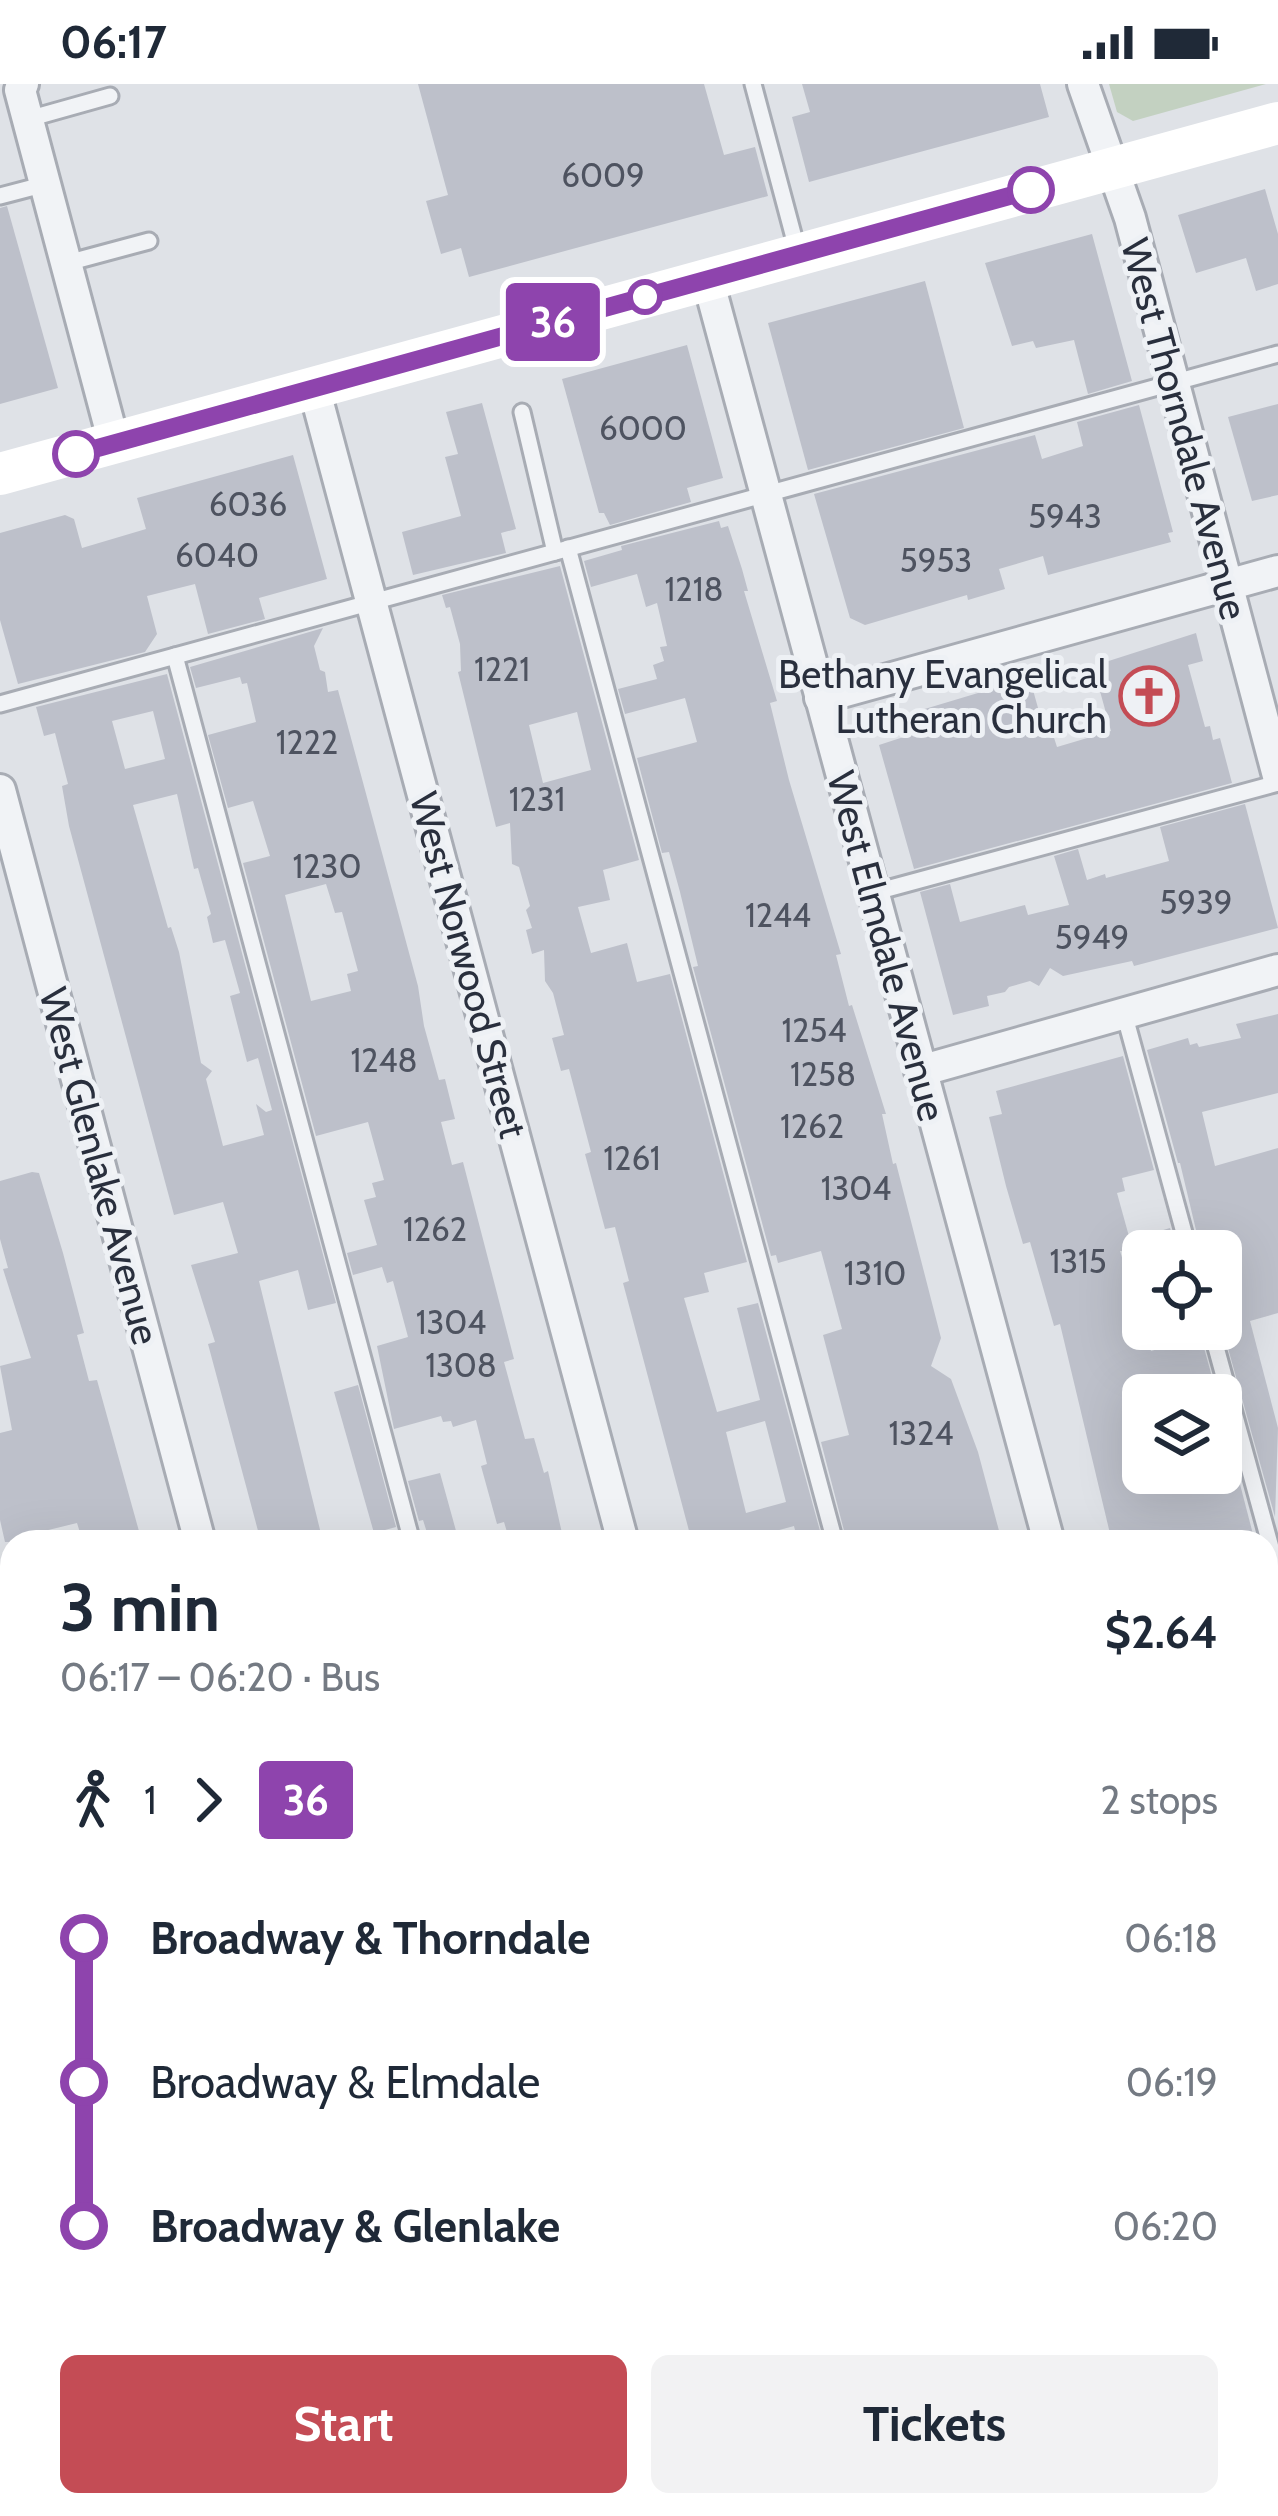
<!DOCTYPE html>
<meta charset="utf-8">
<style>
:root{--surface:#fff;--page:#f2f2f3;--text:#1f2937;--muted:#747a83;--accent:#c44c55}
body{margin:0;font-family:Cabin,sans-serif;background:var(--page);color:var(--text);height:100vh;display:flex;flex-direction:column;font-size:45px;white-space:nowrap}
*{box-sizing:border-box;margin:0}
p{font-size:39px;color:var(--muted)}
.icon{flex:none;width:66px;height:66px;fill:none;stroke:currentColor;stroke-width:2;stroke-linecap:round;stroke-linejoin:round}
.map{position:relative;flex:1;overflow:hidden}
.details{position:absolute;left:0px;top:1446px;width:1278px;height:987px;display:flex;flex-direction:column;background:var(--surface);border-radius:36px 36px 0 0;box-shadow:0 12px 48px #0002}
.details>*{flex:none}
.badge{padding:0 24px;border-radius:9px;font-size:42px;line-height:78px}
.controls{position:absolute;left:1122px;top:1146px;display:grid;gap:24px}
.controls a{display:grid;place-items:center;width:120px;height:120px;border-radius:18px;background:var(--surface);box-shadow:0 12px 48px #0002;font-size:60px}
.map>.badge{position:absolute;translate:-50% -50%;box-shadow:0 0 0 6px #fff}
.legs{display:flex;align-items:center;gap:18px;height:132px;padding:0 60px;font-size:39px}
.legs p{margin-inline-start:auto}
.summary{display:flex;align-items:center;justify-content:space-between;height:204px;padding:0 60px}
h1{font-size:66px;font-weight:800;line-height:90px}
.button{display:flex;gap:24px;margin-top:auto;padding:24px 60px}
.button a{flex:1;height:138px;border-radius:18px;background:var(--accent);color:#fff;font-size:48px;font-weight:800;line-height:138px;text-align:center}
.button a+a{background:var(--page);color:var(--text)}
ul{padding:0 60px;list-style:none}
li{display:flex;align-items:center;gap:42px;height:144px;font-size:45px}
li i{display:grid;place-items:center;width:18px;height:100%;margin:0 15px;background:currentColor}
li i::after{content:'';width:30px;height:30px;margin:-15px;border:9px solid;border-radius:50%;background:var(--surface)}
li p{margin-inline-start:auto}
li:first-child i{background:linear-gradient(#0000 50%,currentColor 0)}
li:last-child i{background:linear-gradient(currentColor 50%,#0000 0)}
.status{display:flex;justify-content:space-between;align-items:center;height:84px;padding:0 60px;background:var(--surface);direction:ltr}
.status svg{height:33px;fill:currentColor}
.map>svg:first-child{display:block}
.green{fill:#c3d1c1}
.building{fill:#bdc0ca;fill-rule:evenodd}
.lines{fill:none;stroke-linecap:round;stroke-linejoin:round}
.lane-casing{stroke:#a8acb4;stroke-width:21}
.street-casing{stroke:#a8acb4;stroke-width:36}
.lane{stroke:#f1f3f6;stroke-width:15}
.street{stroke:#f1f3f6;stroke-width:30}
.secondary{stroke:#fff;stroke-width:42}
.line-1-casing{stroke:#fff;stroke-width:27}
.line-1{stroke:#8e44ad;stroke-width:18}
.stop-1-dot{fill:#fff;stroke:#8e44ad;stroke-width:6}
.labels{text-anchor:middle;stroke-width:10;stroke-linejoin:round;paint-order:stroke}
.number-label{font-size:33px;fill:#4e5360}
.street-label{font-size:39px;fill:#292f3d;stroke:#eef1f5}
.poi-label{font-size:39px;fill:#292f3d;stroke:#eef1f5;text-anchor:end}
</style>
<div class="status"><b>06:17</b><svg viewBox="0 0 49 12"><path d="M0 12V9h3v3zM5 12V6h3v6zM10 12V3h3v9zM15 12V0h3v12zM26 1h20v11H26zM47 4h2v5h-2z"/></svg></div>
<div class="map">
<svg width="1278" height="2432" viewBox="0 0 1278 2432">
<rect width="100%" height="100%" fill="#dfe2e7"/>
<path class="green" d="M1109,0h157l-133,37 -16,-9z"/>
<g class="building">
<path d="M418,0h286l20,71 31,-8 13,49 -299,81 -8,-29 -20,6 -15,-53 22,-6z"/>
<path d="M802,0h238l9,33 -240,65 -17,-65 18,-5z"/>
<path d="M1265,105l13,45v50l-22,7 -10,-33 -50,15 -18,-58z"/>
<path d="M7,122l51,182 -58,16v-196z"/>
<path d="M1092,150l40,147 -44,13 -14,-54 -38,8 -3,-7 -21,5 -27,-83z"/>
<path d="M925,197l39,147 -156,42 -40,-147z"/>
<path d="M687,261l36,133 -36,10 4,14 -81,23 -6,-12h-5l-37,-134z"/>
<path d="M482,319l34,126 -15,4 5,20 -93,22 -11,-43 59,-16 -16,-59 13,-3 -12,-42z"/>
<path d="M1278,320v91l-26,6 -24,-84z"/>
<path d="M1139,321l34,127 -5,1 3,9 -123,33 -5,-19 -44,13 6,20 -37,11 -1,-5 -102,30 -15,-7 -36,-124 221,-59 7,24 41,-13 -6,-24z"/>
<path d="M293,371l34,124 -68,19 6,21 -57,15 -13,-50 -48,12 10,38 -12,18 -127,32 -18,-64v-87l65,-18 9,4 8,29 64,-19 -9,-31z"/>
<path d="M719,437l2,7 7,-2 14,43 6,22h-4l33,110 -7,2 19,77 52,174 -5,1 13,51 3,-1 34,109h-4l11,50 3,-1 45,175 -10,28 20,13 27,73 24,90h-155l-26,-100 28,-7 -26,-100 19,-6 -21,-78 -43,12 -2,-8 -5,1 -78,-289 5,-1 -18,-74 -11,-40 -7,1 -25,-95 60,-16 -12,-44 -60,16 -7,-25 39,-10 -4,-14 11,-4 -4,-14 7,-1 -10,-43 -11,4 -9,-33 -46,13 -7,-26 38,-11 -1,-4z"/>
<path d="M560,482l79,294 -36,10 7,30 -32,7 13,46 36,-10 10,39 33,-8 77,288 -43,11 5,19 -25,6 33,114 43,-12 -23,-92 21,-5 65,239h-25l-4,-16 -59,16h-43l-69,-259 6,-2 -14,-54 -10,2 -20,-75 6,-2 -22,-83 -8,2 -9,-33 12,-3 -11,-42 -8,-12 -1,-31 -12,4 -6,-24 6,-2 -6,-18 4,-4 -11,-39 -7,-3 -2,-41 -14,4 -38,-155 3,-1 -1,-27 -10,-37 -4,1 -4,-13zM577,628l14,58 -48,13 -14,-58zM765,1337l21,81 -40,11 -20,-81z"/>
<path d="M323,544l-9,18 6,24 5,2 3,20 10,-2 80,296 6,40 15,54 6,-1 10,40 -14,3 11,43 11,-3 51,197 -10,3 21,77 9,-1 10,35 4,-2 16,71h-54l-6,-20 -7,2 -16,-58 6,-2 -11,-44 -23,7 -2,-6 -8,1 -2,-6 -47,13 -17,-83 31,-9 -15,-56 -6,2 -5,-16 -29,8 -6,-22 30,-8 -13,-45 12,-3 -4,-14 12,-3 -16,-58 -52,14 -73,-273 27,-7 -17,-55 -25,7 -20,-73 48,-13 -9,-39 -5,1 -2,-7 -44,11 -6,-21zM326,800l9,29 7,-1 16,59 -11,3 4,17 -40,10 -26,-106z"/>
<path d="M1196,549l7,28 -15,4 17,62 5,-1 3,14 7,-2 12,45 -318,86 -35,-124 43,-14 -4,-20 103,-31 3,13 9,-3 7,25 6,-2 11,34 54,-16 -18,-65z"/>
<path d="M167,590l169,629 -28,7 -10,-40 -39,11 64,261h-62l-53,-198 7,-2 -24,-77 47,-12 -15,-51 -49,13 -105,-389 -7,-40 6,-2 -13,-51 -11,3 -8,-29zM153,627l12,48 -40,10 -13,-48zM177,710l17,75 4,-1 13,46 -4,3 6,26 12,-3 15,53 -10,3 17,66 11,-4 14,52 -6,2 -10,-8 8,31 -41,11 -17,-67 6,-8 -11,-8 -22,-111 -8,-25 -3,1 -35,-123z"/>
<path d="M1245,720l33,124 -144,38 -2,-5 -69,15 -13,-8 -11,18 -9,-5 -21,6 -4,5 -18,4 2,10 -36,9 -33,-123 30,-8 10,38 65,-17 3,10 41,-10 -15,-49 24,-7 9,31 18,-6 1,4 63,-17 -9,-34z"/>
<path d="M1278,930v79l-76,19 13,54 63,-18v165l-28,8 28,107 -3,89 -54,-194v-72h-20l-21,-88h-2l-31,-113 41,-12 2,7 7,-2 2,4 42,-9 -5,-14z"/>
<path d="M1123,972l31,114 -32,8 3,13 -8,2 13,47 40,-12 7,23h-57l31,100 50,-14 16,58h-74v89l44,-11h34v-62l34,131h-143l-52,-218 -6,2 -24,-84 -7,2 -17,-58 -17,-69 13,-3 -6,-23z"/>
<path d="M32,1088l7,1 24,80 21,80 -7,2 12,46 8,-1 45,162h-59l-6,-19 -45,11 2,8h-29l-5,-22v-87l12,-3 -12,-64 31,-8 -28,-89 5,-1 -8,-29v-58z"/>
<path d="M358,1301l38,142 -22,6 -40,-141z"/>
<path d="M440,1389l18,65 -28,4 -7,-22 -4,1 -11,-40z"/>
</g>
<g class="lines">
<g class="lane-casing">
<g id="lane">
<path d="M753,0l44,165"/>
<path d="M28,35l82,-23"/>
<path d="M0,112l46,-12"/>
<path d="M67,179l82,-22"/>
<path d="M522,328l33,140"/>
<path d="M568,464l267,994"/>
<path d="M175,572l237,886"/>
<path d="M0,620l1278,-350"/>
<path d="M872,809l406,-110"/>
<path d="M1124,929l65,238"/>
<path d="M1211,1245l67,244"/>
<path d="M0,1515l12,45"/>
<path d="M243,2421l3,11"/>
<path d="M670,2421l3,11"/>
<path d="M1094,2421l3,11"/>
</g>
</g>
<g class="street-casing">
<g id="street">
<path d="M23,0l-3,6 94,353"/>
<path d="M1083,0l47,134 148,558"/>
<path d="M708,196l341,1262"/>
<path d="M314,304l309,1154"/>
<path d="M820,614l458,-127"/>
<path d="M0,706l200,752"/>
<path d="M920,987l358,-101"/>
<path d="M1266,1749l12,-3"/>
<path d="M0,2094l12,-4"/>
<path d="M1266,2257l12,45"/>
<path d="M0,2310l12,45"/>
<path d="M30,2421l3,11"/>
<path d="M457,2421l3,11"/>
<path d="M880,2421l3,11"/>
</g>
</g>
<use href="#lane" class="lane"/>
<use href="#street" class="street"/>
<path class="secondary" d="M0,390l1278,-351"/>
</g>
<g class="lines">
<g class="line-1-casing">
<path id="line-1" d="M76,370l955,-264"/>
</g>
<use href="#line-1" class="line-1"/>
</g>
<defs>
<g id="church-ring" transform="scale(3)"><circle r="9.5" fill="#eef1f5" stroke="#c44c55" stroke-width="1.5"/><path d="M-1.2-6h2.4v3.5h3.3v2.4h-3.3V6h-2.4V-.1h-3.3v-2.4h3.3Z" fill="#c44c55"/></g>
</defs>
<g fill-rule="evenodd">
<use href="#church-ring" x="1149" y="612"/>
</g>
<g class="stop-1-dot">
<circle cx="1031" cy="106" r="21"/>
<circle cx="645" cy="213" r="15"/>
<circle cx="76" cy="370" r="21"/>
</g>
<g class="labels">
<g class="number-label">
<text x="603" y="103">6009</text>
<text x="643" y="356">6000</text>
<text x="248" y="432">6036</text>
<text x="1065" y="444">5943</text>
<text x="217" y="483">6040</text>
<text x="936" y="488">5953</text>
<text x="694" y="517">1218</text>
<text x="502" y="597">1221</text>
<text x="307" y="670">1222</text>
<text x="537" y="727">1231</text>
<text x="327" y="794">1230</text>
<text x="1196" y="830">5939</text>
<text x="778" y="843">1244</text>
<text x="1092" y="865">5949</text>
<text x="814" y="958">1254</text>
<text x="384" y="988">1248</text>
<text x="823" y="1002">1258</text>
<text x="812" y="1054">1262</text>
<text x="632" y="1086">1261</text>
<text x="856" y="1116">1304</text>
<text x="435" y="1157">1262</text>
<text x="1078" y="1189">1315</text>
<text x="875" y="1201">1310</text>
<text x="451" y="1250">1304</text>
<text x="461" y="1293">1308</text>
<text x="921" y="1361">1324</text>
</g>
<g class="street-label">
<text transform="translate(1185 345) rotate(75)" y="14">West Thorndale Avenue</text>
<text transform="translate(887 862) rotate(75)" y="14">West Elmdale Avenue</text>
<text transform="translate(469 881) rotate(75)" y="14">West Norwood Street</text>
<text transform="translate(100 1082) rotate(75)" y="14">West Glenlake Avenue</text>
</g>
<g class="poi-label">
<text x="1107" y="604">Bethany Evangelical<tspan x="1107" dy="45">Lutheran Church</tspan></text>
</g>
</g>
</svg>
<div class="controls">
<a><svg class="icon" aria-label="locate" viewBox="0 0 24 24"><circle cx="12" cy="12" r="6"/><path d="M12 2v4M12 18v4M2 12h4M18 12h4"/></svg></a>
<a><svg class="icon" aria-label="layers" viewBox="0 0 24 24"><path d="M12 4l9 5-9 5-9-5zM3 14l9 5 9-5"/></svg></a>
</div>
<b class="badge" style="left:553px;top:238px;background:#8e44ad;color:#fff">36</b>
<section class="details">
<div class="summary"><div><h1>3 min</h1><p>06:17 – 06:20 · Bus</p></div><b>$2.64</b></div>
<div class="legs"><svg class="icon" aria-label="walk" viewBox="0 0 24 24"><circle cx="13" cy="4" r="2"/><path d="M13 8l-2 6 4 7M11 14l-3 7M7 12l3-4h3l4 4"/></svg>1<svg class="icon" aria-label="forward" viewBox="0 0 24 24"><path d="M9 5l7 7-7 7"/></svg><b class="badge" style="background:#8e44ad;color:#fff">36</b><p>2 stops</p></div>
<ul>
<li><i style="color:#8e44ad"></i><b>Broadway &amp; Thorndale</b><p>06:18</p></li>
<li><i style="color:#8e44ad"></i><span>Broadway &amp; Elmdale</span><p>06:19</p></li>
<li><i style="color:#8e44ad"></i><b>Broadway &amp; Glenlake</b><p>06:20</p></li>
</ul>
<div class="button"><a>Start</a><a>Tickets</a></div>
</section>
</div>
